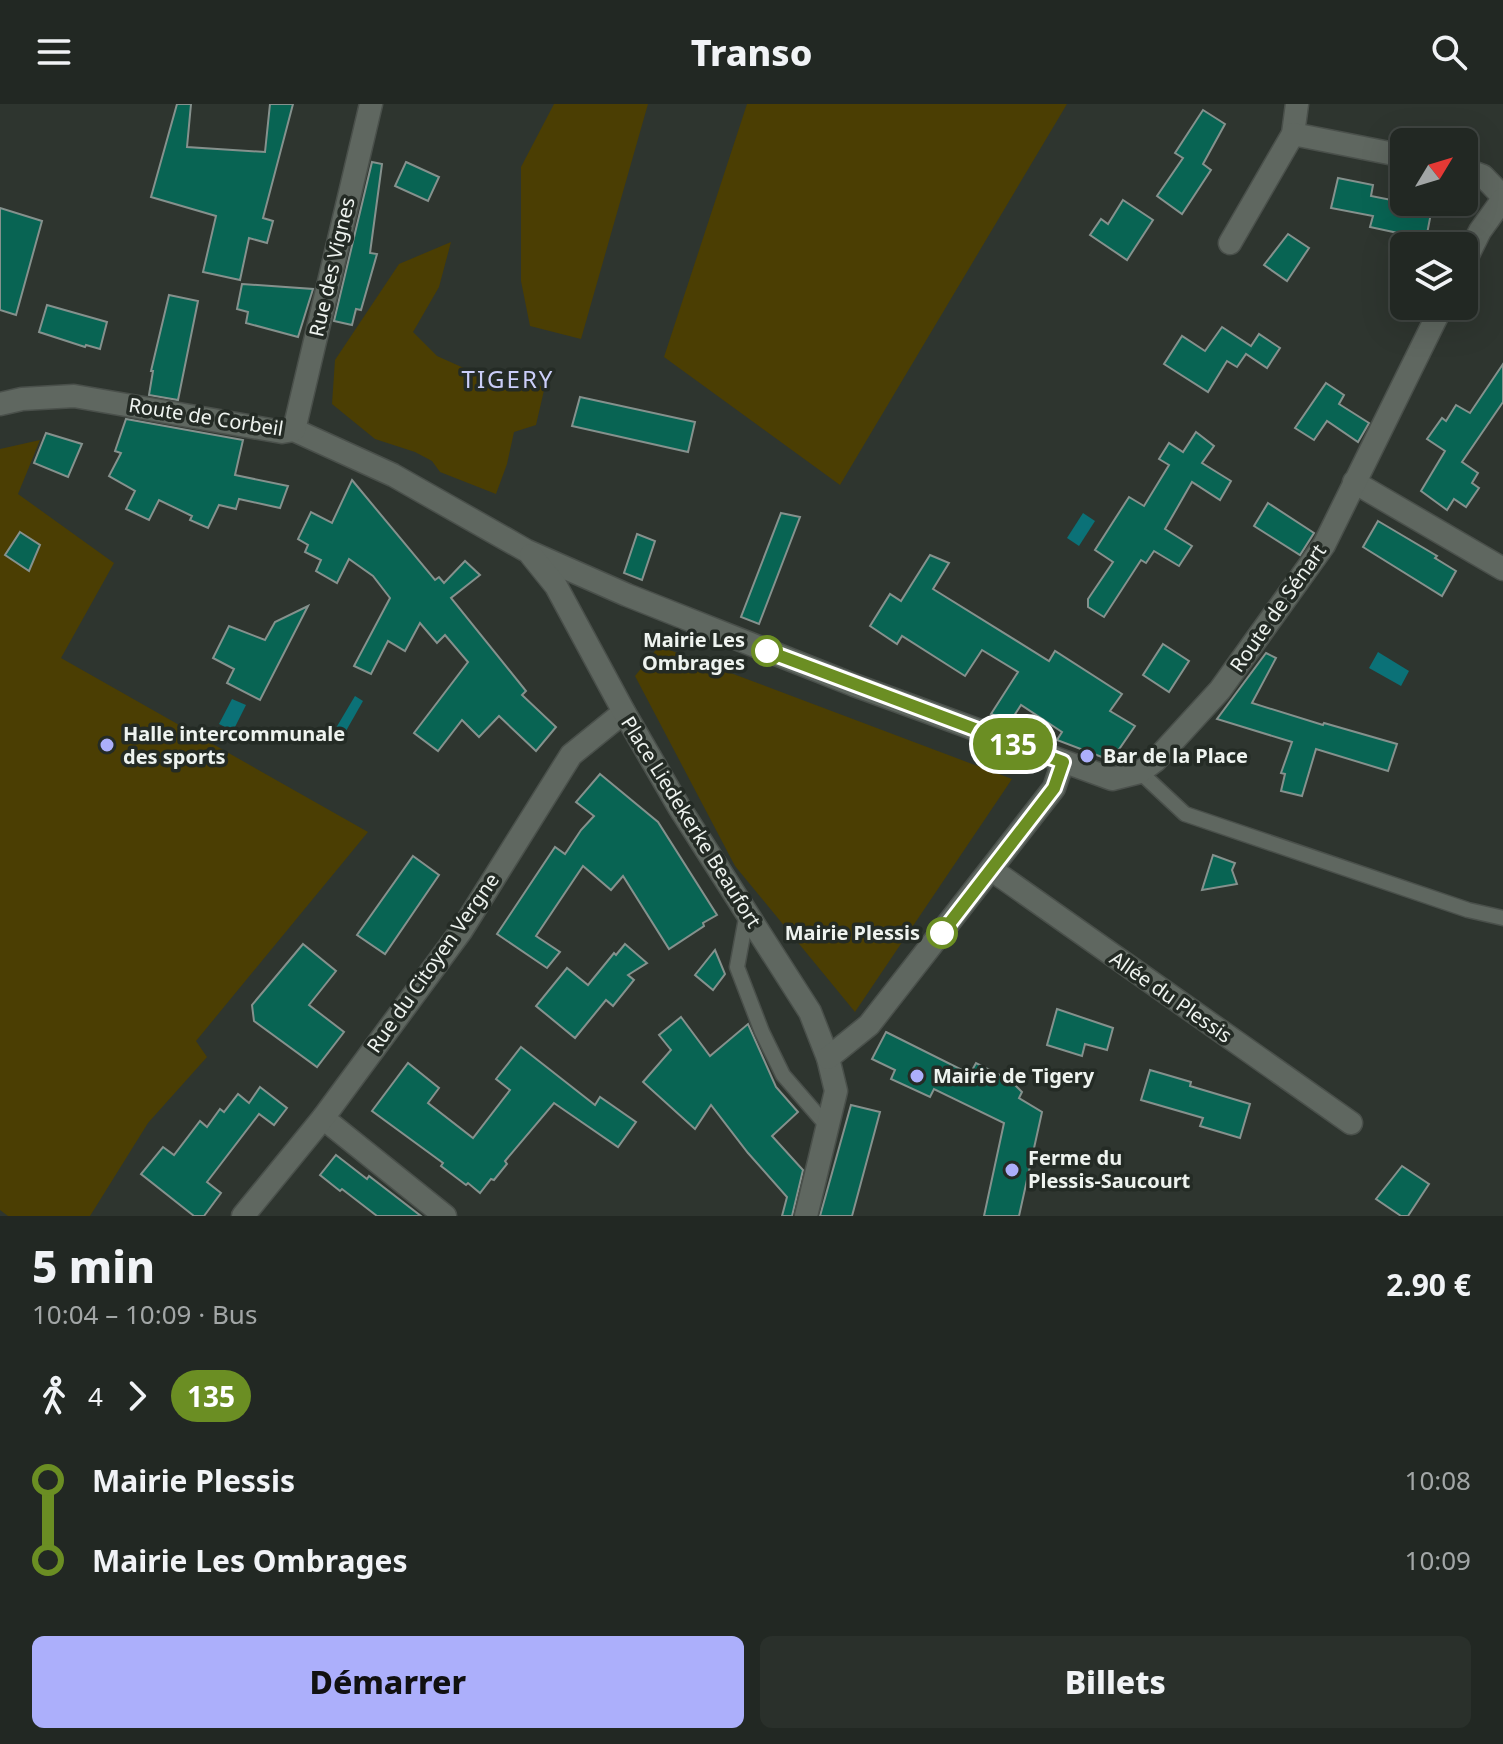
<!DOCTYPE html>
<html lang="fr">
<meta charset="utf-8">
<style>
:root{--surface:#222823;--page:#2a302b;--text:#f1f3f6;--muted:#a2a6a6;--line:#3f4441;--accent:#acaffb}
body{margin:0;font-family:"Noto Sans",sans-serif;background:var(--page);color:var(--text);height:100vh;display:flex;flex-direction:column;font-size:30px;white-space:nowrap}
*{box-sizing:border-box;margin:0}
p{font-size:26px;color:var(--muted)}
.icon{flex:none;width:44px;height:44px;fill:none;stroke:currentColor;stroke-width:2;stroke-linecap:round;stroke-linejoin:round}
.map{position:relative;height:1112px;overflow:hidden}
.sheet{display:flex;flex-direction:column;background:var(--surface);flex:1}
.sheet>*{flex:none}
.badge{padding:0 16px;border-radius:26px;font-size:28px;line-height:52px}
.needle{width:52px;rotate:52deg}
.fabs{position:absolute;left:1390px;top:24px;display:grid;gap:16px}
.fabs a{display:grid;place-items:center;width:88px;height:88px;border-radius:12px;background:var(--surface);box-shadow:0 8px 32px #0002,0 0 0 2px var(--line);font-size:40px}
.map>.badge{position:absolute;translate:-50% -50%;box-shadow:0 0 0 4px #fff}
.legs{display:flex;align-items:center;gap:12px;height:88px;padding:0 32px;font-size:26px}
.legs p{margin-inline-start:auto}
.overview{display:flex;align-items:center;justify-content:space-between;height:136px;padding:0 32px}
h1{font-size:44px;font-weight:800;line-height:60px}
.button{display:flex;gap:16px;margin-top:auto;padding:16px 32px}
.button a{flex:1;height:92px;border-radius:12px;background:var(--accent);color:#111;font-size:32px;font-weight:800;line-height:92px;text-align:center}
.button a+a{background:var(--page);color:var(--text)}
ul{padding:0 32px;list-style:none}
li{display:flex;align-items:center;gap:28px;height:80px;font-size:30px}
li i{display:grid;place-items:center;width:12px;height:100%;margin:0 10px;background:currentColor}
li i::after{content:'';width:20px;height:20px;margin:-10px;border:6px solid;border-radius:50%;background:var(--surface)}
li p{margin-inline-start:auto}
li:first-child i{background:linear-gradient(#0000 50%,currentColor 0)}
li:last-child i{background:linear-gradient(currentColor 50%,#0000 0)}
header{display:flex;justify-content:space-between;align-items:center;height:104px;padding:0 32px;background:var(--surface);font-size:36px;font-weight:800}
.map>svg:first-child{display:block}
.green{fill:#4b3e03}
.water{fill:#0b7177}
.building{fill:#086453;stroke:#85918d;stroke-width:2}
.lines{fill:none;stroke-linecap:round;stroke-linejoin:round}
.service-casing{stroke:#4a504b;stroke-width:17}
.minor-casing{stroke:#4a504b;stroke-width:25}
.tertiary-casing{stroke:#4a504b;stroke-width:25}
.service{stroke:#5f6760;stroke-width:14}
.minor{stroke:#5f6760;stroke-width:22}
.tertiary{stroke:#5f6760;stroke-width:22}
.line-1-casing{stroke:#fff;stroke-width:18}
.line-1{stroke:#6b8e23;stroke-width:12}
.stop-1-dot{fill:#fff;stroke:#6b8e23;stroke-width:4}
.poi-dot{fill:#acaffb;stroke:#242b25;stroke-width:3}
.labels{text-anchor:middle;stroke-width:7;stroke-linejoin:round;paint-order:stroke}
.street-label{font-size:20px;fill:#eef3ef;stroke:#242b25}
.stop-label{font-size:20px;font-weight:bold;fill:#eef3ef;stroke:#242b25;text-anchor:end}
.poi-label{font-size:20px;font-weight:bold;fill:#eef3ef;stroke:#242b25;text-anchor:start}
.quarter-label{font-size:24px;letter-spacing:2px;fill:#cbcef9;stroke:#242b25}
</style>
<header><svg class="icon" aria-label="menu" viewBox="0 0 24 24"><path d="M4 6h16M4 12h16M4 18h16"/></svg>Transo<svg class="icon" aria-label="search" viewBox="0 0 24 24"><circle cx="10" cy="10" r="6"/><path d="M15 15l6 6"/></svg></header>
<div class="map">
<svg width="1503" height="1112" viewBox="0 0 1503 1112">
<rect width="100%" height="100%" fill="#2e352f"/>
<g class="green">
<path d="M554,0h94l-67,235 -51,-13 -9,-45v-114z"/>
<path d="M747,0h320l-227,381 -176,-128z"/>
<path d="M451,138l-12,45 -26,45 24,24 67,30h41l-9,39 -22,7 -7,32 -11,30 -56,-22 -8,-11 -17,-9 -40,-13 -43,-35 3,-44 64,-96z"/>
<path d="M40,336l-22,54 96,69 -53,95 307,174 -172,209 11,16 -59,66 -58,93h-82l-8,-6v-761z"/>
<path d="M659,542l353,133 -157,233 -120,-146 -100,-190z"/>
</g>
<g class="water">
<path d="M1083,409l12,8 -16,25 -12,-8z"/>
<path d="M1378,548l31,19 -8,15 -32,-18z"/>
<path d="M355,592l8,5 -21,37 -9,-5z"/>
<path d="M232,595l14,6 -13,26 -14,-7z"/>
</g>
<g class="building">
<path d="M177,0h14l-4,43 78,5 5,-48h23l-30,114 10,3 -6,22 -18,-5 -9,42 -37,-8 13,-56 -65,-19z"/>
<path d="M1203,6l22,14 -22,40 8,6 -29,44 -25,-18 26,-38 -8,-5z"/>
<path d="M372,58l10,2 -12,89 7,1 -16,56 -5,-1 -4,16 -18,-4z"/>
<path d="M406,58l33,15 -11,24 -33,-15z"/>
<path d="M1338,74l35,7 -2,11 61,12 -6,31 -56,-12 3,-11 -42,-8z"/>
<path d="M1123,96l30,20 -26,40 -37,-25 11,-16 7,5z"/>
<path d="M0,104l42,13 -26,94 -16,-5z"/>
<path d="M1288,130l21,14 -22,33 -23,-16z"/>
<path d="M242,180l71,5 -15,48 -52,-14 2,-11 -11,-3z"/>
<path d="M169,191l29,6 -20,99 -29,-5 4,-24h-2z"/>
<path d="M47,201l60,17 -7,27 -14,-4 -1,2 -46,-15z"/>
<path d="M1222,223l29,19 8,-12 21,14 -13,20 -21,-14 -9,13 -10,-6 -19,31 -44,-28 18,-28 23,15z"/>
<path d="M1503,260v38l-41,60 16,11 -6,10 7,5 -13,19 -12,-8 -7,11 -26,-19 24,-40 -18,-12 15,-21 4,3 10,-16 14,8z"/>
<path d="M1326,279l18,12 -5,9 30,19 -11,19 -31,-21 -13,19 -19,-12z"/>
<path d="M580,293l115,25 -7,30 -116,-26z"/>
<path d="M126,315l117,21 -8,35 53,11 -8,22 -41,-9 -3,10 -17,-4 -11,23 -18,-8 2,-4 -33,-16 -10,20 -23,-11 9,-18 -26,-15 12,-23 -6,-2z"/>
<path d="M1196,328l18,14 -12,17 29,18 -11,19 -28,-18 -27,47 27,17 -13,20 -25,-15 -8,12 -5,-3 -37,57 -16,-10v-8l25,-37 -18,-12 34,-53 15,9 25,-41 -10,-6 10,-16 14,9z"/>
<path d="M46,329l36,11 -14,33 -34,-14z"/>
<path d="M352,376l83,100 4,-3 5,6 21,-22 15,14 -29,23 75,93 -4,4 34,32 -20,24 -37,-35 -20,21 -17,-17 -24,31 -24,-18 54,-71 -23,-27 -8,8 -17,-20 -15,28 -17,-10 -17,33 -17,-8 36,-68 -17,-22 -24,-17 -12,24 -21,-12 5,-11 -16,-8 3,-7 -10,-6 13,-27 21,11z"/>
<path d="M1268,399l46,30 -14,22 -46,-29z"/>
<path d="M781,409l19,4 -41,107 -18,-7z"/>
<path d="M1378,417l59,35 -2,2 21,13 -14,25 -79,-49z"/>
<path d="M20,428l20,13 -11,26 -24,-16z"/>
<path d="M637,430l18,7 -13,39 -18,-7z"/>
<path d="M930,451l19,8 -16,26 116,72 6,-10 67,43 -12,17 25,15 -22,32 -6,1 -50,-19 5,-8 -41,-27 -11,17 -19,-8 27,-42 -36,-22 -17,26 -63,-40 -5,8 -27,-18 20,-32 11,7z"/>
<path d="M308,502l-48,94 -33,-17 7,-14 -21,-11 16,-32 36,14 10,-18z"/>
<path d="M1163,540l26,17 -20,31 -26,-17z"/>
<path d="M1266,549l10,5 -24,45 71,22 1,-2 73,21 -9,27 -72,-22 -14,47 -21,-5 4,-17 -4,-1 11,-31 -75,-23z"/>
<path d="M600,670l58,48 59,93 -14,8 1,3 -35,23 -46,-73 -12,14 -28,-24 -47,70 24,16 -13,16 -50,-34 58,-87 10,7 16,-24 13,-14 -18,-14z"/>
<path d="M1213,751l22,8 -3,7 5,14 -35,6z"/>
<path d="M413,752l26,19 -54,79 -28,-19z"/>
<path d="M303,840l33,27 -27,34 35,27 -27,35 -63,-46 -2,-16z"/>
<path d="M625,840l22,19 -19,12 6,5 -21,26 -7,-6 -31,38 -39,-32 31,-38 21,17 26,-32 2,2z"/>
<path d="M715,846l10,24 -12,16 -18,-15z"/>
<path d="M1057,905l56,19 -6,22 -22,-6 -3,12 -35,-11z"/>
<path d="M681,913l29,39 38,-32 28,63 22,25 -26,24 31,34 -11,46h-10l5,-19 -39,-44 -37,-48 -16,24 -52,-47 28,-32 -12,-15z"/>
<path d="M886,928l84,42 6,-11 34,17 12,12 -3,6 23,14 -23,104h-35l20,-93 -70,-34 -4,8 -39,-18 4,-9 -23,-11z"/>
<path d="M521,943l74,58 5,-8 36,25 -18,25 -64,-44 -49,58 2,3 -13,16 -3,-1 -11,14 -12,-10 -2,2 -25,-19 2,-3 -71,-52 36,-48 31,25 -11,15 45,35 37,-48 -14,-11z"/>
<path d="M1150,966l41,12 -1,4 60,18 -10,34 -40,-12 3,-8 -62,-18z"/>
<path d="M260,983l27,21 -13,17 -15,-11 -52,68 14,11 -17,23h-10l-53,-42 22,-27 11,8 26,-34 7,6 13,-18 4,3 14,-18 11,9z"/>
<path d="M851,1001l29,7 -28,104h-32z"/>
<path d="M336,1051l31,24 2,-3 52,40h-44l-35,-27 -2,2 -20,-16z"/>
<path d="M1402,1062l27,18 -21,32h-7l-25,-17z"/>
</g>
<g class="lines">
<g class="service-casing">
<g id="service">
<path d="M1140,668l45,42 283,96 35,8"/>
<path d="M747,809l-10,54 25,65 21,43 45,52"/>
</g>
</g>
<g class="minor-casing">
<g id="minor">
<path d="M1293,30l4,-30"/>
<path d="M1464,65l19,7 20,21"/>
<path d="M1230,139l63,-109 111,22"/>
<path d="M1354,378l149,87"/>
<path d="M992,766l359,253"/>
<path d="M323,1014l122,98"/>
<path d="M243,1112l80,-98 138,-187 110,-176 53,-43"/>
</g>
</g>
<g class="tertiary-casing">
<g id="tertiary">
<path d="M1464,159l16,-32 23,-32"/>
<path d="M0,300l22,-5 52,-3 208,36 12,-2 99,45 134,76 100,44 227,90 258,94 28,-7 15,-11 65,-71 104,-145 118,-239"/>
<path d="M294,326l77,-326"/>
<path d="M531,451l25,31 68,126 55,95 131,205 18,46 8,33 -30,125"/>
<path d="M828,954l41,-33 185,-237 9,-26"/>
</g>
</g>
<use href="#service" class="service"/>
<use href="#minor" class="minor"/>
<use href="#tertiary" class="tertiary"/>
</g>
<g class="lines">
<g class="line-1-casing">
<path id="line-1" d="M767,547l296,111 -9,26 -112,145"/>
</g>
<use href="#line-1" class="line-1"/>
</g>
<g class="stop-1-dot">
<circle cx="767" cy="547" r="14"/>
<circle cx="942" cy="829" r="14"/>
</g>
<g class="poi-dot">
<circle cx="107" cy="641" r="8"/>
<circle cx="1087" cy="652" r="8"/>
<circle cx="917" cy="972" r="8"/>
<circle cx="1012" cy="1066" r="8"/>
</g>
<g class="labels">
<g class="street-label">
<text transform="translate(332 163) rotate(-77)" y="7">Rue des Vignes</text>
<text transform="translate(206 313) rotate(9)" y="7">Route de Corbeil</text>
<text transform="translate(1278 504) rotate(-55)" y="7">Route de Sénart</text>
<text transform="translate(691 718) rotate(58)" y="7">Place Liedekerke Beaufort</text>
<text transform="translate(433 859) rotate(-55)" y="7">Rue du Citoyen Vergne</text>
<text transform="translate(1171 893) rotate(35)" y="7">Allée du Plessis</text>
</g>
<g class="stop-label">
<text x="745" y="543">Mairie Les<tspan x="745" dy="23">Ombrages</tspan></text>
<text x="920" y="836">Mairie Plessis</text>
</g>
<g class="poi-label">
<text x="123" y="637">Halle intercommunale<tspan x="123" dy="23">des sports</tspan></text>
<text x="1103" y="659">Bar de la Place</text>
<text x="933" y="979">Mairie de Tigery</text>
<text x="1028" y="1061">Ferme du<tspan x="1028" dy="23">Plessis-Saucourt</tspan></text>
</g>
<g class="quarter-label">
<text x="508" y="284">TIGERY</text>
</g>
</g>
</svg>
<div class="fabs">
<a><svg class="needle" viewBox="-14 -14 28 28"><path d="M0-13l5 13h-10z" fill="#e53935"/><path d="M0 13l5-13h-10z" fill="#a2a6a6"/></svg></a>
<a><svg class="icon" aria-label="layers" viewBox="0 0 24 24"><path d="M12 4l9 5-9 5-9-5zM3 14l9 5 9-5"/></svg></a>
</div>
<b class="badge" style="left:1013px;top:640px;background:#6b8e23;color:#fff">135</b>
</div>
<section class="sheet">
<div class="overview"><div><h1>5 min</h1><p>10:04 – 10:09 · Bus</p></div><b>2.90 €</b></div>
<div class="legs"><svg class="icon" aria-label="walk" viewBox="0 0 24 24"><circle cx="13" cy="4" r="2"/><path d="M13 8l-2 6 4 7M11 14l-3 7M7 12l3-4h3l4 4"/></svg>4<svg class="icon" aria-label="forward" viewBox="0 0 24 24"><path d="M9 5l7 7-7 7"/></svg><b class="badge" style="background:#6b8e23;color:#fff">135</b></div>
<ul>
<li><i style="color:#6b8e23"></i><b>Mairie Plessis</b><p>10:08</p></li>
<li><i style="color:#6b8e23"></i><b>Mairie Les Ombrages</b><p>10:09</p></li>
</ul>
<div class="button"><a>Démarrer</a><a>Billets</a></div>
</section>
